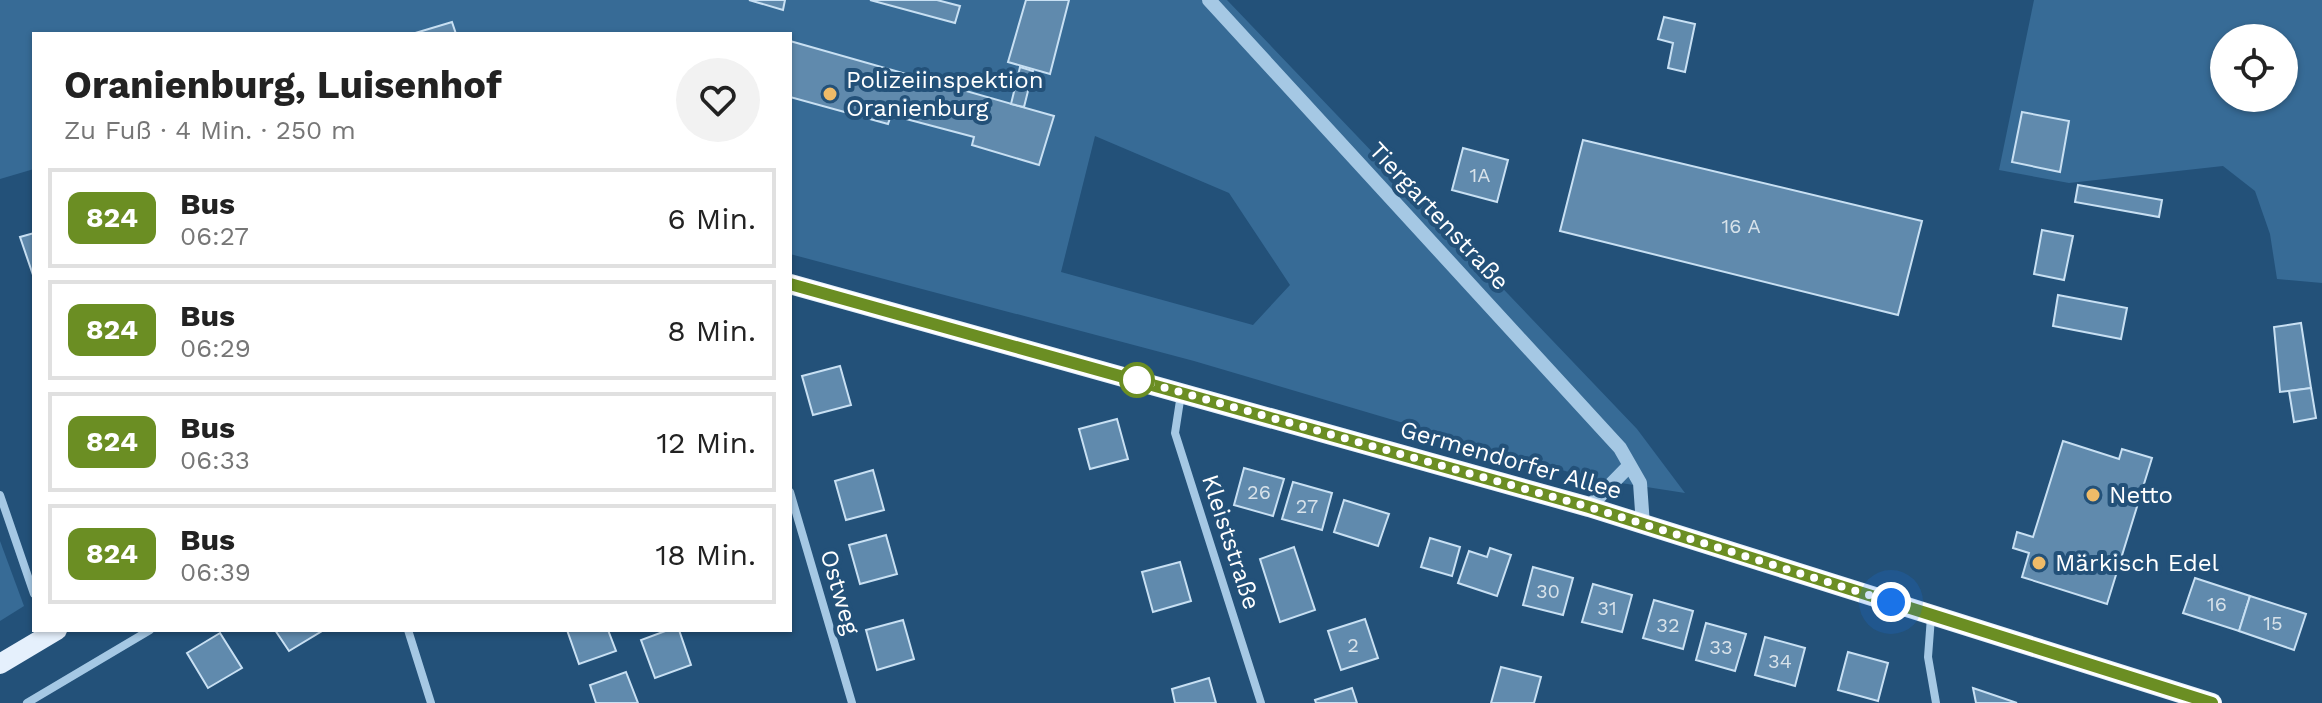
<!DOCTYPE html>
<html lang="de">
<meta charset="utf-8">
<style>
:root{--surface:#fff;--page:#f2f2f2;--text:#222;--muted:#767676;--line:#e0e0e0}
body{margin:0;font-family:"Work Sans",sans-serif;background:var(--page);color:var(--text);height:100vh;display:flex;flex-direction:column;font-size:30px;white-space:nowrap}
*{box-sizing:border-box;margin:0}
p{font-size:26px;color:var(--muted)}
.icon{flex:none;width:44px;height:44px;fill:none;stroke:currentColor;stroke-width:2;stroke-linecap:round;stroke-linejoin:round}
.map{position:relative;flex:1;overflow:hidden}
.side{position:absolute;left:32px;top:32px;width:760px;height:600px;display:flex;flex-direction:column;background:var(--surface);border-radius:0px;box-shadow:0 2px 6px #0004}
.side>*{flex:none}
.badge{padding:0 16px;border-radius:12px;font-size:28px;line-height:52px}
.buttons{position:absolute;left:2210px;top:24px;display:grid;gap:16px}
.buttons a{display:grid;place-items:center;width:88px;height:88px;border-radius:50%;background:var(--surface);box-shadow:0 2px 6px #0004;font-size:40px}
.you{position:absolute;width:40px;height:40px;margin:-20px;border:6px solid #fff;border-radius:50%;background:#1a73e8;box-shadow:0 0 0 12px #1a73e833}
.map>.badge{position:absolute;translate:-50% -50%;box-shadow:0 0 0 4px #fff}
.round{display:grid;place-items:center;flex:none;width:84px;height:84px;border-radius:42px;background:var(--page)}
.summary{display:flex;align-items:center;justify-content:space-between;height:136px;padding:0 32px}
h1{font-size:38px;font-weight:700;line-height:60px}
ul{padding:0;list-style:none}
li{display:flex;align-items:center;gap:24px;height:100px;margin:0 16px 12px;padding:0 16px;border:4px solid var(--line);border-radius:0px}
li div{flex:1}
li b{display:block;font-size:30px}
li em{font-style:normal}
li .badge{min-width:88px;font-weight:700;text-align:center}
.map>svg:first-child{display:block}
.green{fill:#376b96;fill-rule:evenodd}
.building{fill:#608aad;stroke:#c8e0f3;stroke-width:2}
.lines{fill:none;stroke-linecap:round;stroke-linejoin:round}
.minor{stroke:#a5c8e4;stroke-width:8}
.tertiary{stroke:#a5c8e4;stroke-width:14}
.primary{stroke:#e5f0fc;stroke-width:20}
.line-casing{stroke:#fff;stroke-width:18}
.line{stroke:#6b8e23;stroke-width:12}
.walk{stroke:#fff;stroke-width:8;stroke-dasharray:0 14.4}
.poi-dot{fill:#efbb68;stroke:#235179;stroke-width:3}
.stop-dot{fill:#fff;stroke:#6b8e23;stroke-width:4}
.labels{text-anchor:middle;stroke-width:8;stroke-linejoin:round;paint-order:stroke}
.number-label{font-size:20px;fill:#d7e2ea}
.poi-label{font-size:24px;fill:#fff;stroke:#235179;text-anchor:start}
.street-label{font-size:24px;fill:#fff;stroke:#235179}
</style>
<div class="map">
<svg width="2322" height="703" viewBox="0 0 2322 703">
<rect width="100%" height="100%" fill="#235179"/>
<g class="green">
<path d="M0,0h1227l410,429 48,64 -96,-15 -395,-117 -404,-107v-220h-756v135l-34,10zM1095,136l134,57 61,92 -37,40 -192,-53z"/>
<path d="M2034,0h288v283l-45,-4 -7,-45 -15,-43 -32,-25 -154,17 -70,-13zM2224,38h60v60h-60z"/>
<path d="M0,541l24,65 -24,15z"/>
</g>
<g class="building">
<path d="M749,0h36l-2,10z"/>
<path d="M870,0h67l23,6 -5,17z"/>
<path d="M1026,0h43l-19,74 -42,-12z"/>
<path d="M1664,17l31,7 -10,48 -17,-4 5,-25 -15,-4z"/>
<path d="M452,22l4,12h-44z"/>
<path d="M790,41l264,75 -15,49 -67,-20 2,-8 -83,-22 -3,9 -98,-27z"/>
<path d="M1020,67l13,4 -9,36 -13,-3z"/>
<path d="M2022,112l47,9 -9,51 -48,-10z"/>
<path d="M1583,140l339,81 -24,94 -338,-84z"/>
<path d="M1463,148l45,12 -11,42 -45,-12z"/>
<path d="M2078,185l84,15 -3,17 -84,-15z"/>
<path d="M2042,230l31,6 -9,44 -30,-6z"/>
<path d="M34,233v41l-1,1 -13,-38z"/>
<path d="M2058,295l69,13 -6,31 -68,-13z"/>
<path d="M2301,323l10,65 -31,4 -6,-65z"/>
<path d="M840,366l11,39 -38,10 -11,-39z"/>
<path d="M2311,388l5,30 -22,4 -5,-31z"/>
<path d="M1117,419l11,40 -38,10 -11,-40z"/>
<path d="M2063,441l56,18 3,-10 30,9 -45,146 -85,-27 7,-24 -16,-5 4,-16 16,5z"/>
<path d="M1244,468l40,11 -11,37 -39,-11z"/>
<path d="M873,470l11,40 -38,10 -11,-39z"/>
<path d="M1293,482l39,11 -10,37 -40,-11z"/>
<path d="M1344,500l45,14 -11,32 -44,-14z"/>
<path d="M886,535l11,39 -37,10 -11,-39z"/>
<path d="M1430,538l30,9 -8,29 -31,-9z"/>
<path d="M1294,547l21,63 -35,12 -20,-63z"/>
<path d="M1490,548l21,7 -14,41 -39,-13 11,-32 18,6z"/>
<path d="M1180,562l11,39 -38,11 -11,-40z"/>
<path d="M1533,567l40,11 -10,37 -40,-10z"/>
<path d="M2195,578l55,18 -11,35 -56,-18z"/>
<path d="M1593,584l39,11 -10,37 -40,-10z"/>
<path d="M2250,596l56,18 -12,36 -55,-19z"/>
<path d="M1654,600l39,11 -10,38 -40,-11z"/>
<path d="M1365,619l13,39 -37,12 -13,-39z"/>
<path d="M903,620l11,39 -37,11 -11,-40z"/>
<path d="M1706,623l40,11 -11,37 -39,-11z"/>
<path d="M275,630h46l1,1 -33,20z"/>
<path d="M567,630h41l8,21 -37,13z"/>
<path d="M668,630h11l12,35 -36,13 -14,-38z"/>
<path d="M220,633l22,35 -34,20 -21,-35z"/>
<path d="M1765,637l40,11 -10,38 -40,-11z"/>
<path d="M1848,652l40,11 -10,38 -40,-11z"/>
<path d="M1501,667l40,10 -7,26h-43z"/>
<path d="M626,672l12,31h-42l-6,-18z"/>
<path d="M1209,678l7,25h-41l-3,-14z"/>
<path d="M1352,688l5,15h-41l-1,-3z"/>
<path d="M1973,688l44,15h-41z"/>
</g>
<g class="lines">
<g class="minor">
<path d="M1181,394l-6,39 86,270"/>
<path d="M790,492l62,211"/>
<path d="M0,495l34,99"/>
<path d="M1931,617l-3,40 8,46"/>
<path d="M408,630l23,73"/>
<path d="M27,703l123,-73"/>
</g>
<g class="tertiary">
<path d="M1209,0l411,448 20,35 3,42"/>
<path d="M1589,507l40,-41"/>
</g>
<g class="primary">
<path d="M790,284l799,223 623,196"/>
<path d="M0,664l57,-34"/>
</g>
</g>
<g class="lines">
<g class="line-casing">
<path id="line" d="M790,284l799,223 623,196"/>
</g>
<use href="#line" class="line"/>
<path class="walk" d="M1137,380l-7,-2 459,129 302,95"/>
</g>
<g class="poi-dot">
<circle cx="830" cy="94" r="8"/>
<circle cx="2093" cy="495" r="8"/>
<circle cx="2039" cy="563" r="8"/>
</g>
<circle class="stop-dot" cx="1137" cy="380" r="16"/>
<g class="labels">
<g class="number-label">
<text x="1480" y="182">1A</text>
<text x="1741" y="233">16 A</text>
<text x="1259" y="499">26</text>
<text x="1307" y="513">27</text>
<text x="1548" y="598">30</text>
<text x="2217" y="611">16</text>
<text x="1607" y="615">31</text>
<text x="2273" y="630">15</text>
<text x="1668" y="632">32</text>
<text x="1353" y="652">2</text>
<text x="1721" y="654">33</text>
<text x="1780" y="668">34</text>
</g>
<g class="poi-label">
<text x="846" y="88">Polizeiinspektion<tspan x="846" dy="28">Oranienburg</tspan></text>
<text x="2109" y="503">Netto</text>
<text x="2055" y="571">Märkisch Edel</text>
</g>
<g class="street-label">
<text transform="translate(1439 216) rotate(47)" y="8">Tiergartenstraße</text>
<text transform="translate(1511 460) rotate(16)" y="8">Germendorfer Allee</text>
<text transform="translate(1231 542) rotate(72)" y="8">Kleiststraße</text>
<text transform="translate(840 592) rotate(74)" y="8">Ostweg</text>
</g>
</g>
</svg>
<div class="buttons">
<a><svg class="icon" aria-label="locate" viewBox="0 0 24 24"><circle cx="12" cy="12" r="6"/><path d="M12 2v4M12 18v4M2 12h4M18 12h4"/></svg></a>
</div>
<div class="you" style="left:1891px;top:602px"></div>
<section class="side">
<div class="summary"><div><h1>Oranienburg, Luisenhof</h1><p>Zu Fuß · 4 Min. · 250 m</p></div><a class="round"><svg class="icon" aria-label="heart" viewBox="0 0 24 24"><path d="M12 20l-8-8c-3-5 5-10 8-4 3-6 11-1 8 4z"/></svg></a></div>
<ul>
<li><span class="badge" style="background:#6b8e23;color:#fff">824</span><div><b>Bus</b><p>06:27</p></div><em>6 Min.</em></li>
<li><span class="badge" style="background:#6b8e23;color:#fff">824</span><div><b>Bus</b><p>06:29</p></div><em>8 Min.</em></li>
<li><span class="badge" style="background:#6b8e23;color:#fff">824</span><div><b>Bus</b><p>06:33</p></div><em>12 Min.</em></li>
<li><span class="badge" style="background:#6b8e23;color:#fff">824</span><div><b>Bus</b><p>06:39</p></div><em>18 Min.</em></li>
</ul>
</section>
</div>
